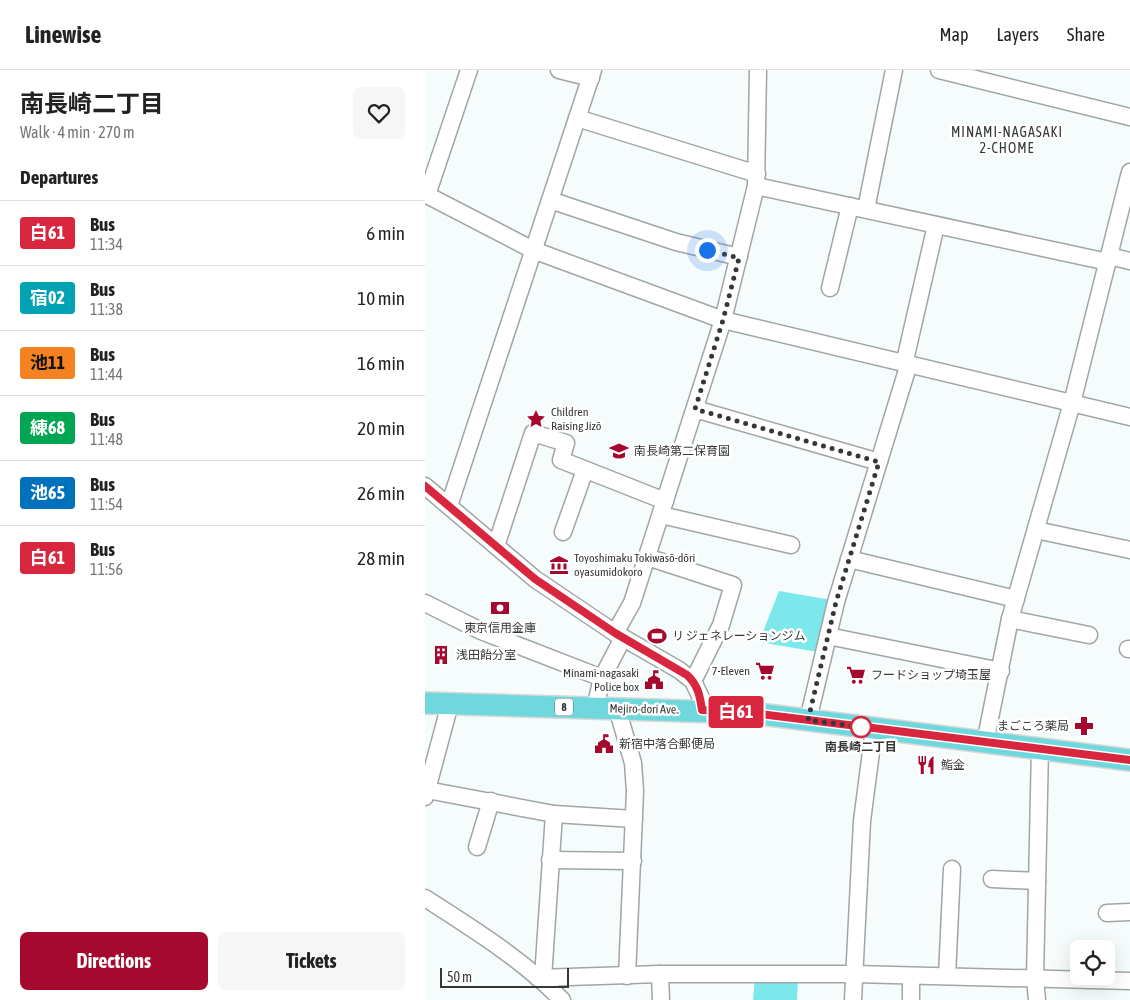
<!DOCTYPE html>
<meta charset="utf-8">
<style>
:root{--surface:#fff;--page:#f6f6f6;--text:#222;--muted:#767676;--line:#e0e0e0;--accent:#a5092e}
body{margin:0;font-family:"Asap Condensed","Noto Sans JP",sans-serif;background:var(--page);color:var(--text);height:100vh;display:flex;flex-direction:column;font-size:19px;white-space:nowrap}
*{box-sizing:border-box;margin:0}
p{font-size:16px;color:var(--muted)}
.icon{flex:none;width:28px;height:28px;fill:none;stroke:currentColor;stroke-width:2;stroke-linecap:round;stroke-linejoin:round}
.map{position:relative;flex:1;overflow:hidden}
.side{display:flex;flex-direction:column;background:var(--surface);width:425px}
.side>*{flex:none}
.badge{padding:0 10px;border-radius:4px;font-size:18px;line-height:32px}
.controls{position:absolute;left:645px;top:870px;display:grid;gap:10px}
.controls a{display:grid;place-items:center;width:45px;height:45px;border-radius:8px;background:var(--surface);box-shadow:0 5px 20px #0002;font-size:25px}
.scale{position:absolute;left:15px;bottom:12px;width:129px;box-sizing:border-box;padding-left:5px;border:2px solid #363838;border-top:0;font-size:14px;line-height:18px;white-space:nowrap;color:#363838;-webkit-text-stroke:4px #fff;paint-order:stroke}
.you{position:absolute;width:25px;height:25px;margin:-12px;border:4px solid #fff;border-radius:50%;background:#1a73e8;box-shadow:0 0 0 8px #1a73e833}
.map>.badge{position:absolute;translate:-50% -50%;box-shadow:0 0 0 2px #fff}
h2{padding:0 20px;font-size:19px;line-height:45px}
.round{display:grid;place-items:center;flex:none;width:52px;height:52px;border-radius:8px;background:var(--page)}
.overview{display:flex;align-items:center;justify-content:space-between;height:85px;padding:0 20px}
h1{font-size:24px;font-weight:700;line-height:38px}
.action{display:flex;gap:10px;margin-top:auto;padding:10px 20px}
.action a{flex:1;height:58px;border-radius:8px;background:var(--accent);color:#fff;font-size:20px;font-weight:700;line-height:58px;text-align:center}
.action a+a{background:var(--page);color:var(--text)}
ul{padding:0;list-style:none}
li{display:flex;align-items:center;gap:15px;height:65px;padding:0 20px;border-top:1px solid var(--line)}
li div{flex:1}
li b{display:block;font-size:19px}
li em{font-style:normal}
li .badge{min-width:55px;font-weight:700;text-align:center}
header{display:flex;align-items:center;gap:30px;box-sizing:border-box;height:70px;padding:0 25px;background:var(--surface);border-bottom:1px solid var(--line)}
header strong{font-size:24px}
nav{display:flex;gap:28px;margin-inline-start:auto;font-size:18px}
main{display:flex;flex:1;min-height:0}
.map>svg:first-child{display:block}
.green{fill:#7de8ec}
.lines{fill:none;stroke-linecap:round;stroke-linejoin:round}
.minor-casing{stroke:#a0a5a6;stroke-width:19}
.major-casing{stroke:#d7d7d7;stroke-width:24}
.minor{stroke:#fff;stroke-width:16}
.major{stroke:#6fd8dc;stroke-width:21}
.line-casing{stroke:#fff;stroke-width:11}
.line{stroke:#d7263d;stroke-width:8}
.walk{stroke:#363838;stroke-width:5;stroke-dasharray:0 9}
.stop-dot{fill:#fff;stroke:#d7263d;stroke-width:2.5}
.labels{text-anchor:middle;stroke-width:5;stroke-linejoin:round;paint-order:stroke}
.shield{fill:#fff;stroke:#727474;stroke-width:1}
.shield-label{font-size:11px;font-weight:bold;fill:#363838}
.poi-label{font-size:12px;fill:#363838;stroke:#fff;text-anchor:start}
.street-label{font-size:12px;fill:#363838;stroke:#fff}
.stop-label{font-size:12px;font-weight:bold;fill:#363838;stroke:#fff}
.neighbourhood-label{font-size:14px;letter-spacing:1px;fill:#343838;stroke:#fff}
</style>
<header>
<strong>Linewise</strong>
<nav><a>Map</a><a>Layers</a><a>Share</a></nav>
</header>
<main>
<section class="side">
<div class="overview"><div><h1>南長崎二丁目</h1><p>Walk · 4 min · 270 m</p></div><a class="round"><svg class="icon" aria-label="heart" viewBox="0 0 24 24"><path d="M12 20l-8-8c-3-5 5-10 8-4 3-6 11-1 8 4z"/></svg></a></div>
<h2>Departures</h2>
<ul>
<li><span class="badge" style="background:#d7263d;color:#fff">白61</span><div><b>Bus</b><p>11:34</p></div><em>6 min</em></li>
<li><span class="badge" style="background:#00a3b4;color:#fff">宿02</span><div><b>Bus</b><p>11:38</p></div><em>10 min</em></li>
<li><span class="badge" style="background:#f58220;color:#111">池11</span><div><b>Bus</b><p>11:44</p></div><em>16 min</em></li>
<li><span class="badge" style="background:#00a651;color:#fff">練68</span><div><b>Bus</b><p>11:48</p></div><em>20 min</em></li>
<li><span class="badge" style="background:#0072bc;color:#fff">池65</span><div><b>Bus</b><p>11:54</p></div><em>26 min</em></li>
<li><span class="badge" style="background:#d7263d;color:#fff">白61</span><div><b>Bus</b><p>11:56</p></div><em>28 min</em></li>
</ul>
<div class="action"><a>Directions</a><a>Tickets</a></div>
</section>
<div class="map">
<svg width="705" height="930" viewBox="0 0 705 930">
<rect width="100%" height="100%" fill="#f6fcfc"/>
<g class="green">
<path d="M354,521l53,9 -14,52 -59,-10z"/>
<path d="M330,908l43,1 -1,21h-44z"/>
</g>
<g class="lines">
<g class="minor-casing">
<g id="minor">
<path d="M134,0l32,8"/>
<path d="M514,0l191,47"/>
<path d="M152,48l180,56"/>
<path d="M331,116l352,76"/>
<path d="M0,124l108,56 190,70 407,97"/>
<path d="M2,125l42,-125"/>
<path d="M125,130l126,42 63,15"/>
<path d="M441,139l28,-139"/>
<path d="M684,186l21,5"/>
<path d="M405,218l20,-82"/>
<path d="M270,339l184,53"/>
<path d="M0,416l110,93 80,54 64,37 14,11 8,17 1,12"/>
<path d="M24,436l144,-436"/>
<path d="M236,445l130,30"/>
<path d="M611,460l94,20"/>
<path d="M138,462l22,-62"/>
<path d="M71,476l37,-113 33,10 -5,17 104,41"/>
<path d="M222,487l86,28 -12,40 -28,56"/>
<path d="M424,489l167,40"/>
<path d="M0,533l56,28 121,47"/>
<path d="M585,549l79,16"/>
<path d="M190,563l17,-30 91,-283 33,-134 2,-116"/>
<path d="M403,566l173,35"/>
<path d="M703,579h2"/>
<path d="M170,638l7,-30 21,-40"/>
<path d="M192,638l16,55 2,28 -8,185"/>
<path d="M383,650l28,-118 71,-232 -1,-14 30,-131"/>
<path d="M560,673l25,-124 62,-216 58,-231"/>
<path d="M2,720l127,24 80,5"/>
<path d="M0,727l25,-93"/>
<path d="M52,777l14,-46"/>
<path d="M125,790l83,1"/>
<path d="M567,809l45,2"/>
<path d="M0,828c48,31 97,61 137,102"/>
<path d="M682,843l23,-1"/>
<path d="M235,904l1,26"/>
<path d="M522,906l5,-107"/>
<path d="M113,908l122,-4h194l276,7"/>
<path d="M118,908l11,-164"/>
<path d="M428,930l9,-179 12,-92"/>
<path d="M486,930v-24"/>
<path d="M612,930l-2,-22 5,-230"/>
</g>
</g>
<g class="major-casing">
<path id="major" d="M0,633l327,10 378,47"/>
</g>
<use href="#minor" class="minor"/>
<use href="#major" class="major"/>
</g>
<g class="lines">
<g class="line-casing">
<path id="line" d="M0,416l110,93 80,54 72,42c11,10 13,21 15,35l50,3 378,47"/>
</g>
<use href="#line" class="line"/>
<path class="walk" d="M282,180l32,8 -16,62 -28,89 184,53 -43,140 -28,118 53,7"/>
</g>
<defs>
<g id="sight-bare" transform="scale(1.5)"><path d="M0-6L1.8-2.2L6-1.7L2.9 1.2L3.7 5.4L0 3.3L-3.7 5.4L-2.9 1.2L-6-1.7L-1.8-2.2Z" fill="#a5092e" stroke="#fff" stroke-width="2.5" paint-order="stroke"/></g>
<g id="school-bare" transform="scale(1.5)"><path d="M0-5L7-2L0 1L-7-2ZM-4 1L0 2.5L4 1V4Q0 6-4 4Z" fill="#a5092e" stroke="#fff" stroke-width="2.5" paint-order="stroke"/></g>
<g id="museum-bare" transform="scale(1.5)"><path d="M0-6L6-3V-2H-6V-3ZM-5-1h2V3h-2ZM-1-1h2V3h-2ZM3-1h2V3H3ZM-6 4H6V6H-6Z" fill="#a5092e" stroke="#fff" stroke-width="2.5" paint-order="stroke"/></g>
<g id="bank-bare" transform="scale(1.5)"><path d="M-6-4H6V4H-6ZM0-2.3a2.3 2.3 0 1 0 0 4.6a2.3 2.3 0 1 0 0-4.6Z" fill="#a5092e" stroke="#fff" stroke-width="2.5" paint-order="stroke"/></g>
<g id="stadium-bare" transform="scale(1.5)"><path d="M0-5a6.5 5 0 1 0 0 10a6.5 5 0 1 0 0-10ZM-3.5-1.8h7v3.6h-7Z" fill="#a5092e" stroke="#fff" stroke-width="2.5" paint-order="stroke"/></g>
<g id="building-bare" transform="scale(1.5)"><path d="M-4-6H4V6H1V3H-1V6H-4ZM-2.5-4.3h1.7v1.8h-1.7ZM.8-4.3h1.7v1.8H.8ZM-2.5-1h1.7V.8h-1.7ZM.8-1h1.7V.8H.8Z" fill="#a5092e" stroke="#fff" stroke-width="2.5" paint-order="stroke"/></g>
<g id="supermarket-bare" transform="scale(1.5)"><path d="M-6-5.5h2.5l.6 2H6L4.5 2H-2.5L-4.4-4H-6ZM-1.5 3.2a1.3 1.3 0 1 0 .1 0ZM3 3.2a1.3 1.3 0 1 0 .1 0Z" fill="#a5092e" stroke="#fff" stroke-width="2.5" paint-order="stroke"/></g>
<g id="civic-bare" transform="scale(1.5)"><path d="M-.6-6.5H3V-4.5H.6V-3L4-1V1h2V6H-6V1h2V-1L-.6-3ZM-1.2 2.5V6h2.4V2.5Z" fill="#a5092e" stroke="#fff" stroke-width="2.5" paint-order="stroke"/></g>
<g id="pharmacy-bare" transform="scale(1.5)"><path d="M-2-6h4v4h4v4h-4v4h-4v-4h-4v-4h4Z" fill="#a5092e" stroke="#fff" stroke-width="2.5" paint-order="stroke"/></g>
<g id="restaurant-bare" transform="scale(1.5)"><path d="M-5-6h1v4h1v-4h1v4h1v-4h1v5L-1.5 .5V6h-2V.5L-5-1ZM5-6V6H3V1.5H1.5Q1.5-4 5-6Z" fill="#a5092e" stroke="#fff" stroke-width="2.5" paint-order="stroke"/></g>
</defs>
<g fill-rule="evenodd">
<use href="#sight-bare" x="111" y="349"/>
<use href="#school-bare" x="194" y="381"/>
<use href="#museum-bare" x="134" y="495"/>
<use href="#bank-bare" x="75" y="538"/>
<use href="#stadium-bare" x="232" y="566"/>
<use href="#building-bare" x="16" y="585"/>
<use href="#supermarket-bare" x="340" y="601"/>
<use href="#supermarket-bare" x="431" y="605"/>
<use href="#civic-bare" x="229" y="610"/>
<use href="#pharmacy-bare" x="659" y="656"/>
<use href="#civic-bare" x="179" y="674"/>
<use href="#restaurant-bare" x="501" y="695"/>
</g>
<circle class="stop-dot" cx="436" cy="657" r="10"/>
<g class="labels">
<rect class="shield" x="130" y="628.5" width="18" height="17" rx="4"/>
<g class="shield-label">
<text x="139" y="641">8</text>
</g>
<g class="poi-label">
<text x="126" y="346">Children<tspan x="126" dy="14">Raising Jizō</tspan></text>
<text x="209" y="385">南長崎第二保育園</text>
<text x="149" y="492">Toyoshimaku Tokiwasō-dōri<tspan x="149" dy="14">oyasumidokoro</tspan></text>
<text x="75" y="562" text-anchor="middle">東京信用金庫</text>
<text x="247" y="570">リ ジェネレーションジム</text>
<text x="31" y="589">浅田飴分室</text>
<text x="325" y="605" text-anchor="end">7-Eleven</text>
<text x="214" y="607" text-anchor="end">Minami-nagasaki<tspan x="214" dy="14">Police box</tspan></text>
<text x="446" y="609">フードショップ埼玉屋</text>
<text x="644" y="660" text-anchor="end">まごころ薬局</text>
<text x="194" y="678">新宿中落合郵便局</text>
<text x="516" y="699">鮨金</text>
</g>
<g class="street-label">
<text transform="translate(219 639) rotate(1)" y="4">Mejiro-dori Ave.</text>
</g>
<g class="stop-label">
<text x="436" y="681">南長崎二丁目</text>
</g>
<g class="neighbourhood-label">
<text x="582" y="67">MINAMI-NAGASAKI<tspan x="582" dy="16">2-CHOME</tspan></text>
</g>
</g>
</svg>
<div class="controls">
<a><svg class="icon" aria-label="locate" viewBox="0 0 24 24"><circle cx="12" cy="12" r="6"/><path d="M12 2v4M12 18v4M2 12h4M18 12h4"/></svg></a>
</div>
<div class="scale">50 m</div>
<div class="you" style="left:282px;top:180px"></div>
<b class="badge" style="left:311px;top:642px;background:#d7263d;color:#fff">白61</b>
</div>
</main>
